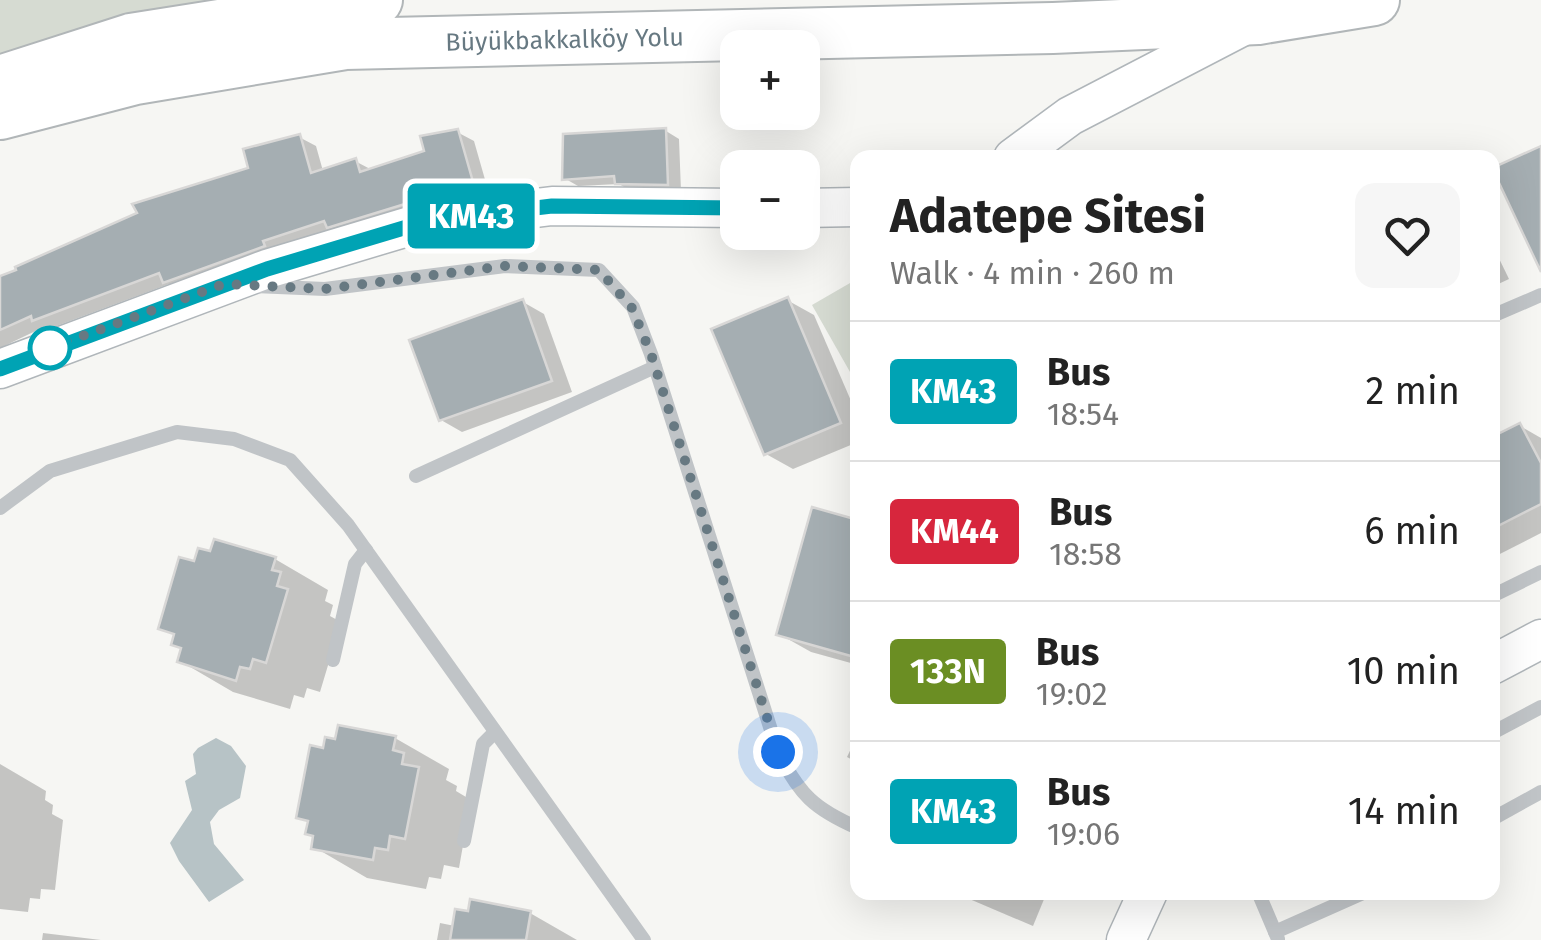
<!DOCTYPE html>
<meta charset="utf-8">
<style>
:root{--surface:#fff;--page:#f6f6f6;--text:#222;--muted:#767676;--line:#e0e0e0}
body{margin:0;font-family:"Fira Sans",sans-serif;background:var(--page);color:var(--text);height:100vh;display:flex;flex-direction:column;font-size:38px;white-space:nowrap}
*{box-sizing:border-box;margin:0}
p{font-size:32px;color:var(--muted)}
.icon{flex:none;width:55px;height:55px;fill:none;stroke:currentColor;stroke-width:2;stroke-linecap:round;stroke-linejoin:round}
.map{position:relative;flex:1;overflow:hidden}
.panel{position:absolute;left:850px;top:150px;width:650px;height:750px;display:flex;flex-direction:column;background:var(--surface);border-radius:20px;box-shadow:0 10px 40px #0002}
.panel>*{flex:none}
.badge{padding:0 20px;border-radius:8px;font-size:35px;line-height:65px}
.buttons{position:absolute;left:720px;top:30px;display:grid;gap:20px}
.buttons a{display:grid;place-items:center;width:100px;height:100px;border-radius:20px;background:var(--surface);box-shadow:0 10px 40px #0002;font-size:50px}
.you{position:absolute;width:50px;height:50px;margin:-25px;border:8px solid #fff;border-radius:50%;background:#1a73e8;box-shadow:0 0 0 15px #1a73e833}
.map>.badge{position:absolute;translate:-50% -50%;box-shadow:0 0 0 5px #fff}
.round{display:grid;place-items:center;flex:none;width:105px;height:105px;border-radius:20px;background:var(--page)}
.summary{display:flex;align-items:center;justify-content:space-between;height:170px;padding:0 40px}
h1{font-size:48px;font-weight:700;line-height:75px}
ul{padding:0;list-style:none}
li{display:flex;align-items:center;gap:30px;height:140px;padding:0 40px;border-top:2px solid var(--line)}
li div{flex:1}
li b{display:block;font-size:38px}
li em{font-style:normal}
li .badge{min-width:110px;font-weight:700;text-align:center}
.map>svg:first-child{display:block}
.green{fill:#d6dbd2}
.water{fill:#b7c3c6}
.shadow{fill:#0003}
.building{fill:#a5aeb2;stroke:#d8d7d6;stroke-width:2.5}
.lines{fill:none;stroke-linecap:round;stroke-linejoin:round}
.secondary-casing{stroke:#b0b6ba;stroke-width:41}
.highway-casing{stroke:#b1b6b8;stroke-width:54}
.lane{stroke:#c0c4c7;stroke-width:14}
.secondary{stroke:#fff;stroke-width:38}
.highway{stroke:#fff;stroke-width:50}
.line-casing{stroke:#fff;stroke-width:22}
.line{stroke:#00a3b4;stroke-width:15}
.walk{stroke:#677982;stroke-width:10;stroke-dasharray:0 18}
.stop-dot{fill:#fff;stroke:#00a3b4;stroke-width:5}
.labels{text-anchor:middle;stroke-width:10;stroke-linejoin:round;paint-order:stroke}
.street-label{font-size:25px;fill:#677982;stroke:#fff}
</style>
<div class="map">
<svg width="1541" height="940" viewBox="0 0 1541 940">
<rect width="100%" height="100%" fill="#f6f6f3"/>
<g class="green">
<path d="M0,0h352l-352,65z"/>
<path d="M857,279l1,98 -4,2 -42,-74z"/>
</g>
<path class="water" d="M216,738l15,8 15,20 -6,32 -21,12 -9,12 4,22 30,36 -35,22 -30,-41 -9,-18 22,-33 -7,-29 11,-7 -3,-20 5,-6z"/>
<g class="shadow">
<path d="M666,131l13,8 2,52h-50l-12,-7 -41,2 -14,-8z"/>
<path d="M457,132l17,9 16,56 -309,94 -12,-7 -118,44 -5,-2 -46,22v-70l251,-109 48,-32 17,9 7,25 32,-10 17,9 55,-17z"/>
<path d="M1492,244l17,35 -17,8z"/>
<path d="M787,300l27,15 44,102v25l-65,27 -27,-15z"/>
<path d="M523,302l21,12 28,78 -110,40 -21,-12z"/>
<path d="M1520,426l21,12v95l-49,25v-118z"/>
<path d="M858,523v142l-47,-13 -32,-18z"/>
<path d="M275,559l53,31 -3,11 8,4 -3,11 11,6 -21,70 -13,-4 -3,10 -10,-3 -4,14 -57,-17 -53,-31 4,-11 -10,-6 2,-8 -15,-9 35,-63z"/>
<path d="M858,734v29l-11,-6z"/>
<path d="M395,738l54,31 -3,11 11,6 -1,5 15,9 -12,68 -15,-3 -3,14 -12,-2 -3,12 -59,-11 -53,-31 2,-10 -6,-14 -12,-6 27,-67z"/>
<path d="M0,764l46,27 -1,9 8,5 -1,9 11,6 -8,70 -14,-1 -1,10 -10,-1 -2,14 -28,-3z"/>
<path d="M953,892h94l-14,34z"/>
<path d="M530,913l47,27h-140l3,-17 15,3z"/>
<path d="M43,933l58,7h1h-60z"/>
</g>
<g class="building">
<path d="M666,128l2,57 -53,-1 -1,-8 -52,4 1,-46z"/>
<path d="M458,129l17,60 -58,8 1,3 -91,28 -3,-7 -61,20 2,5 -102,37 -4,-10 -127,48 -1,-5 -31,14v-54l16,-6 -1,-3 122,-54 -5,-9 116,-36 -5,-19 57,-15 11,39 45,-15 4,14 64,-21 -4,-15z"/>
<path d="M1541,146v126l-49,-104z"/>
<path d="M788,297l53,126 -77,32 -53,-126z"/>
<path d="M523,299l29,82 -113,40 -30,-81z"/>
<path d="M1520,423l21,40v41l-49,25v-92z"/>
<path d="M812,507l46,13v138l-82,-23z"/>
<path d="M214,539l62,18 -4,13 9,2 -4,14 11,3 -22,74 -13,-4 -3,10 -10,-2 -4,14 -59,-19 4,-14 -10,-3 3,-11 -16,-5 21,-72 15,4 4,-13 12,3z"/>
<path d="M338,725l58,11 -3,14 11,3 -2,11 17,3 -14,72 -15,-3 -2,14 -13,-2 -2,12 -62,-11 2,-13 -8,-2 3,-13 -12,-3 14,-73 13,3 2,-11 10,2z"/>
<path d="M470,899l61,12 -5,29h-76l5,-31 13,2z"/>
</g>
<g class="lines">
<g class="secondary-casing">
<g id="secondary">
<path d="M1013,158l57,-42 181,-94"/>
<path d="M802,208l56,-1"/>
<path d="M0,369l267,-100 160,-48 125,-15 186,2"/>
<path d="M1492,665l49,-26"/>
<path d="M1126,940l22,-48"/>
</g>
</g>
<g class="highway-casing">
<g id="highway">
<path d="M0,81l131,-42 246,-39"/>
<path id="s1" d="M0,114l135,-35 210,-35 708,-16 205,-9 116,-19"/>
</g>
</g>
<g class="lane">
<path d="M254,286l71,3 180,-23 94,4 34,37 18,47 127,398c21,42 36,57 80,76"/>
<path d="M1492,316l49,-21"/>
<path d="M416,476l239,-109"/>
<path d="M0,508l50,-37 127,-39 57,7 56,21 58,65 296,415"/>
<path d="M1492,596l49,-24"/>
<path d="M333,660l22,-96 11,-14"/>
<path d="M1492,733l49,-26"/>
<path d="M1492,819l49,-27"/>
<path d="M464,841l19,-97 12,-12"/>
<path d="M1258,892l20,47"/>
<path d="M1275,932l90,-40"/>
</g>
<use href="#secondary" class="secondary"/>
<use href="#highway" class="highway"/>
</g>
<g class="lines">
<g class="line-casing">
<path id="line" d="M0,369l267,-100 160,-48 125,-15 186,2"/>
</g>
<use href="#line" class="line"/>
<path class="walk" d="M50,348l174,-64 101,5 180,-23 94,4 33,38 19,46 127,398"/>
</g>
<circle class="stop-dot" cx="50" cy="348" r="20"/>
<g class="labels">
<g class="street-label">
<text dy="9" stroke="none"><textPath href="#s1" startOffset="572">Büyükbakkalköy Yolu</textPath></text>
</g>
</g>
</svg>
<div class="buttons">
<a>+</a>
<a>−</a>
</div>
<div class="you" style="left:778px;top:752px"></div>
<b class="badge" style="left:471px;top:216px;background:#00a3b4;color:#fff">KM43</b>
<section class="panel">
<div class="summary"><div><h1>Adatepe Sitesi</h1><p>Walk · 4 min · 260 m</p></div><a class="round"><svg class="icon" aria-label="heart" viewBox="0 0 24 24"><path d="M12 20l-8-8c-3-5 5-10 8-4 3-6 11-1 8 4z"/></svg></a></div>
<ul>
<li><span class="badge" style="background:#00a3b4;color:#fff">KM43</span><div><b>Bus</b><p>18:54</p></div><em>2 min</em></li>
<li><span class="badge" style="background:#d7263d;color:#fff">KM44</span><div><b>Bus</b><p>18:58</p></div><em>6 min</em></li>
<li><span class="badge" style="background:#6b8e23;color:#fff">133N</span><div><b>Bus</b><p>19:02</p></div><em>10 min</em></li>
<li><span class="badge" style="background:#00a3b4;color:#fff">KM43</span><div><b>Bus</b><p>19:06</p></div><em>14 min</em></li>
</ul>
</section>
</div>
